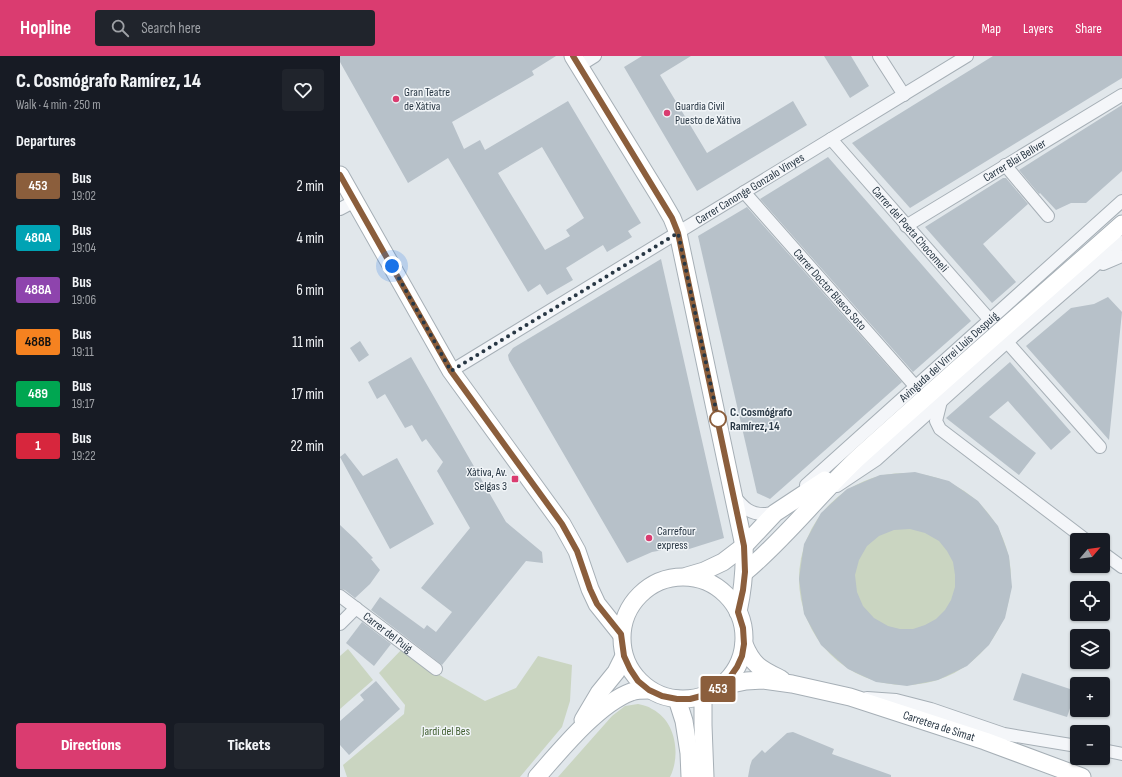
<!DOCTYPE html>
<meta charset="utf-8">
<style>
:root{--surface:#171b24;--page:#20242c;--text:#f1f3f6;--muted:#9ea1a6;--accent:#da3c70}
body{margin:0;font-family:"Sofia Sans Condensed",sans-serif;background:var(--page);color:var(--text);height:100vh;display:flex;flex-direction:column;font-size:15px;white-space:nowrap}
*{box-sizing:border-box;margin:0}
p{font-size:13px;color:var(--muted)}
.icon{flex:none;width:22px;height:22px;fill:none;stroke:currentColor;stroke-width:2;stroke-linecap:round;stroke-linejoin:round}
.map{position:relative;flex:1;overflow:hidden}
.panel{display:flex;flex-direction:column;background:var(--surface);width:340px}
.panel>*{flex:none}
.badge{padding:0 8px;border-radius:3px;font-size:14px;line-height:26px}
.needle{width:26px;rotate:61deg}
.tools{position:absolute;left:730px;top:477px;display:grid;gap:8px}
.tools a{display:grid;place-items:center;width:40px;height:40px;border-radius:4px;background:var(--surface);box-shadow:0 1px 3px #0004;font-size:20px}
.you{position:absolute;width:20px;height:20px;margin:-10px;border:3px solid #fff;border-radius:50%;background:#1a73e8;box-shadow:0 0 0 6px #1a73e833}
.map>.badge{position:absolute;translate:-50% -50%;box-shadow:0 0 0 2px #fff}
h2{padding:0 16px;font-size:15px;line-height:36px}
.round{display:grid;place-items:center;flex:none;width:42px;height:42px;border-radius:4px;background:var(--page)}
.summary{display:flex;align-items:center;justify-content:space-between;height:68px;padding:0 16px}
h1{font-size:19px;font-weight:800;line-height:30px}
.cta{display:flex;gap:8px;margin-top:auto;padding:8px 16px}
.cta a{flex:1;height:46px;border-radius:4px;background:var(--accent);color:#fff;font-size:16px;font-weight:800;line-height:46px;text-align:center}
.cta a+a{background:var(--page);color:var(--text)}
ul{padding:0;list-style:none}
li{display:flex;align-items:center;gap:12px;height:52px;padding:0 16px}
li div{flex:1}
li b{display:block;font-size:15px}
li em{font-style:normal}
li .badge{min-width:44px;font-weight:700;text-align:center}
header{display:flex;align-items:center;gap:24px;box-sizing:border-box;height:56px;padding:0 20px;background:var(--accent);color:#fff}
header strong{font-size:19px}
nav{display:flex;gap:22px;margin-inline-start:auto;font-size:14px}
.search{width:280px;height:36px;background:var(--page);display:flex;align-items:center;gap:10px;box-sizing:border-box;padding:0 14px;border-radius:4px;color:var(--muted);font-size:15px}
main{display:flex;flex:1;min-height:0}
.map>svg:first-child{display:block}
.green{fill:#cad5c1}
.building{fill:#b7c1c9;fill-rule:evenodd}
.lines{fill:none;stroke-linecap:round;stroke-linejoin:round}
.street-casing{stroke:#a6afb6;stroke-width:14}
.secondary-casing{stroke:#a6afb6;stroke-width:19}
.street{stroke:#f4f6f9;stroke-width:12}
.secondary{stroke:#fff;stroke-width:17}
.line-casing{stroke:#fff;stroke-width:9}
.line{stroke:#8b5e3c;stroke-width:6}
.walk{stroke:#283744;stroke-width:4;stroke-dasharray:0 7.2}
.poi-dot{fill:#da3c70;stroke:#f1f5f8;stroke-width:1.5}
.stop-dot{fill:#fff;stroke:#8b5e3c;stroke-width:2}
.labels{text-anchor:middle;stroke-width:3;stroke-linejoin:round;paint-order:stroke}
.poi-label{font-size:12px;fill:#283744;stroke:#f1f5f8;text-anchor:start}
.street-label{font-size:12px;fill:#283744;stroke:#f1f5f8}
.stop-label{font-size:12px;font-weight:bold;fill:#283744;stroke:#f1f5f8;text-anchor:start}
.park-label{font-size:12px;fill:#446134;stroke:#f1f5f8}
</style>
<header>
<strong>Hopline</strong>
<div class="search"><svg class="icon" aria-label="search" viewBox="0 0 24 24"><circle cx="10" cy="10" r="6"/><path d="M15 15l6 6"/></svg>Search here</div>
<nav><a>Map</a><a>Layers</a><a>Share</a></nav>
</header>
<main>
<section class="panel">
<div class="summary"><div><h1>C. Cosmógrafo Ramírez, 14</h1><p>Walk · 4 min · 250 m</p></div><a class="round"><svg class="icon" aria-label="heart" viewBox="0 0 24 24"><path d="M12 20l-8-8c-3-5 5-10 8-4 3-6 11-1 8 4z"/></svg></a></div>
<h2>Departures</h2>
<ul>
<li><span class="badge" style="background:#8b5e3c;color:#fff">453</span><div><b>Bus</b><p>19:02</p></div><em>2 min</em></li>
<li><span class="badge" style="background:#00a3b4;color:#fff">480A</span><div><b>Bus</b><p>19:04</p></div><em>4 min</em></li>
<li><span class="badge" style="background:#8e44ad;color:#fff">488A</span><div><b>Bus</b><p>19:06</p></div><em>6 min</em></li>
<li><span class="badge" style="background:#f58220;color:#111">488B</span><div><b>Bus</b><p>19:11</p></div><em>11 min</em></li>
<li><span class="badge" style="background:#00a651;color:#fff">489</span><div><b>Bus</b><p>19:17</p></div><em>17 min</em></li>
<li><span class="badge" style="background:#d7263d;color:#fff">1</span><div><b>Bus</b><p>19:22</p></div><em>22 min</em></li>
</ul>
<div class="cta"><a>Directions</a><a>Tickets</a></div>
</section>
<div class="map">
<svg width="782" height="721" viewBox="0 0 782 721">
<rect width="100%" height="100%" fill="#e1e7eb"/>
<g class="green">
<circle cx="565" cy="523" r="106"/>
<path d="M63,592l33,25 49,28 31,-13 22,-32 34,9 -2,36 -8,26 -42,50h-173l-4,-12 61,-51 1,-9 -26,-32z"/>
<path d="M8,593l25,31 -33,29v-53z"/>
<path d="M298,648c4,1 10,2 14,5 24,12 29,46 18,68h-112l54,-61 13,-10z"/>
</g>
<g class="building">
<path d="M0,0h216l-24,15 2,4 -82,47 12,27 16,-9 5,10 83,-49 73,122 -13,8 4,6 -25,15 -4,-7 -37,23 7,12 -26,15 -7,-11 -12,8 -80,-134 -40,25 -68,-121zM202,91l42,71 -18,12 4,6 -25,14 -47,-77z"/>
<path d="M302,0h49l-31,19 47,78 86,-52 14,24 -110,66 -73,-124z"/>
<path d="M484,0h27l18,30 -19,12z"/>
<path d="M653,0h129v22l-212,130 -58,-65z"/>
<path d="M782,49v66l-36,32h-15l-15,7 -16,-17 -1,1 -20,-24z"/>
<path d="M488,101l143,164 -58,51 -153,-173z"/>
<path d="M663,122h3l22,26 -45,40 33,38 -24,21 -67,-76z"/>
<path d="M407,151l155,175 -132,117 -13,-6 -59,-257z"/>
<path d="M321,203l63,279 -38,12 -17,-1 -17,3 -25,11 -118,-203 -1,-5 5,-7z"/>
<path d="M768,241l14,15 -13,128 -83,-94 45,-38 23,-4z"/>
<path d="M20,285l9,14 -10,7 -9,-14z"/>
<path d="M71,301l95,165 36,30 1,11 -17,-2 -84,104 -71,-55 9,-13 44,32 3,-4 9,7 16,-20 -31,-24 49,-60 -33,-57 6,-9 -17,-23 -4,3 -10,-17 -7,3 -20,-34 -8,5 -9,-17z"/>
<path d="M670,306l61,70 -20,18 -43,-49 -19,16 47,36 -17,22 -73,-57z"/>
<path d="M5,397l18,23 34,-18 37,66 -44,25 -50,-92z"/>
<path d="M575,416l34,9 29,20 20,25 11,30 3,31 -7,31 -16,27 -22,21 -29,14 -31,6 -31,-4 -28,-13 -27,-24 -17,-31 -5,-35 5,-35 17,-31 26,-24 33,-14zM570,473l15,4 14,8 8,10 6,11 2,13v12l-4,13 -6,10 -9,9 -11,6 -12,4h-13l-12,-3 -14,-8 -11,-12 -6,-14 -2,-17 4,-15 8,-14 12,-10 15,-6z"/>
<path d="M0,469l16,15 17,18 -2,1 9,11 -10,14 -15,14 -10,-8 -5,-1z"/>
<path d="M22,566l29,22 -17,22 -28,-23z"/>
<path d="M682,617l54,18 -9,26 -54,-17z"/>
<path d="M36,625l24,28 -51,46 -9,-10v-24l24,-21 -4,-5z"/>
<path d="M453,676l41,17 -2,5 59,21v2h-143l2,-11 2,-6 10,-10 3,3 22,-20z"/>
</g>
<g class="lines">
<g class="street-casing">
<g id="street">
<path d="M539,0l25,39"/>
<path d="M239,10l16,-10"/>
<path id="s1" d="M491,83l158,180"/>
<path d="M665,109l43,51"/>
<path id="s2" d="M404,136l172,195"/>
<path d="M0,153l15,-8"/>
<path id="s3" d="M566,170l216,-131"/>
<path d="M763,208l19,-8"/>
<path d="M667,286l93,105"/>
<path id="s4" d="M111,315l516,-315"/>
<path d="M601,345l-5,20 4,8 146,111"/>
<path id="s5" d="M466,429l316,-284"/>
<path d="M497,430l39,-26 131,-118 115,-100"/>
<path d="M394,440c9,11 16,19 32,18 4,-1 8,0 12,-3"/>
<path d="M763,497l19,14"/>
<path id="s6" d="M0,540l96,73"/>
<path d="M0,568l16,-16"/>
<path d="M527,642l29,2 35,9 73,25 73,12"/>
<path d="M763,694l19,4"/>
</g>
</g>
<g class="secondary-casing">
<g id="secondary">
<path d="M233,0l88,143 11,19 6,15 66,313c1,23 -1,43 -6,66"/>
<path d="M0,119l111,196 111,153 15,27 13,38 7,15 24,30"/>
<path d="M405,516c42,-35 75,-79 115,-116 86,-78 175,-155 262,-232"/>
<path d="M347,520l17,-5 19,-9 21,-16 31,-33 50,-33"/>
<circle cx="343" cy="582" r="61"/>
<path d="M404,588c9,22 17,25 37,35"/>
<path id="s7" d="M382,630l24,-5 17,-1 29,4 58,13 135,44 97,36"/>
<path d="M363,640v29l2,52"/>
<path d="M337,643l7,22 5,32 1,24"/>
<path d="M243,664l16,-27 17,-21 8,-16"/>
<path d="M197,721c23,-26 61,-73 94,-85 5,-2 12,-2 18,-2"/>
</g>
</g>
<use href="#street" class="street"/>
<use href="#secondary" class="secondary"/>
</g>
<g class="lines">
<g class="line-casing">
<path id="line" d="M0,119l111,196 111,153 15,27 13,38 7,15 24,30 3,22 6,13 8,12 11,9 13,6 15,3h13l19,-5 13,-8 8,-9 7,-10 5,-11 2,-12 -1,-16 -5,-16 5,-22 2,-18 -1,-26 -61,-289 -5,-24 -6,-15 -99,-162"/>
</g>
<use href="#line" class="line"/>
<path class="walk" d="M52,210l59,105 227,-138 40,186"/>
</g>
<g class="poi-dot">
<circle cx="56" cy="43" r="4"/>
<circle cx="327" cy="57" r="4"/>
<rect x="171" y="419" width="8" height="8" rx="2"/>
<circle cx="309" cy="482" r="4"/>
</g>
<circle class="stop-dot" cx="378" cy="363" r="8"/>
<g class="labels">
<g class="poi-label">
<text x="64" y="40">Gran Teatre<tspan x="64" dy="14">de Xàtiva</tspan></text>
<text x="335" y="54">Guardia Civil<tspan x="335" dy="14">Puesto de Xátiva</tspan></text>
<text x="167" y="420" text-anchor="end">Xàtiva, Av.<tspan x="167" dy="14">Selgas 3</tspan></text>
<text x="317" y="479">Carrefour<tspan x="317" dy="14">express</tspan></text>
</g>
<g class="street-label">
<text dy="4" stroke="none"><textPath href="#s3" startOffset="127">Carrer Blai Bellver</textPath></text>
<text dy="4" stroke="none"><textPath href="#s4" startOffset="350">Carrer Canonge Gonzalo Vinyes</textPath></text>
<text dy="4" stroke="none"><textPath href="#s1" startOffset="120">Carrer del Poeta Chocomeli</textPath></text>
<text dy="4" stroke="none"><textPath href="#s2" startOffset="130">Carrer Doctor Blasco Soto</textPath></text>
<text dy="4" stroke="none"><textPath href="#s5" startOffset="192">Avinguda del Virrei Lluís Despuig</textPath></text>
<text dy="4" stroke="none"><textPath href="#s6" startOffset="60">Carrer del Puig</textPath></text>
<text dy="4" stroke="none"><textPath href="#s7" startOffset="224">Carretera de Simat</textPath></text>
</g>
<g class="stop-label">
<text x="390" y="360">C. Cosmógrafo<tspan x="390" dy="14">Ramírez, 14</tspan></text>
</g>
<g class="park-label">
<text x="106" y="679">Jardí del Bes</text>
</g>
</g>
</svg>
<div class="tools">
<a><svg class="needle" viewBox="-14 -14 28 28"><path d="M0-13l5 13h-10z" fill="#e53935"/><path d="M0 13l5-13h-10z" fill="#9ea1a6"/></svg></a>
<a><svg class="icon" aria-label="locate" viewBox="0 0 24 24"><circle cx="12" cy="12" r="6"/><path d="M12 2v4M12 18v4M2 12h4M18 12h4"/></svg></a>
<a><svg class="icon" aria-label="layers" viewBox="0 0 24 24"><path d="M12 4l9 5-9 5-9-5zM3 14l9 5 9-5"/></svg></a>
<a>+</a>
<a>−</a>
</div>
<div class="you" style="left:52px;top:210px"></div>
<b class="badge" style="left:378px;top:633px;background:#8b5e3c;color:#fff">453</b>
</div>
</main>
